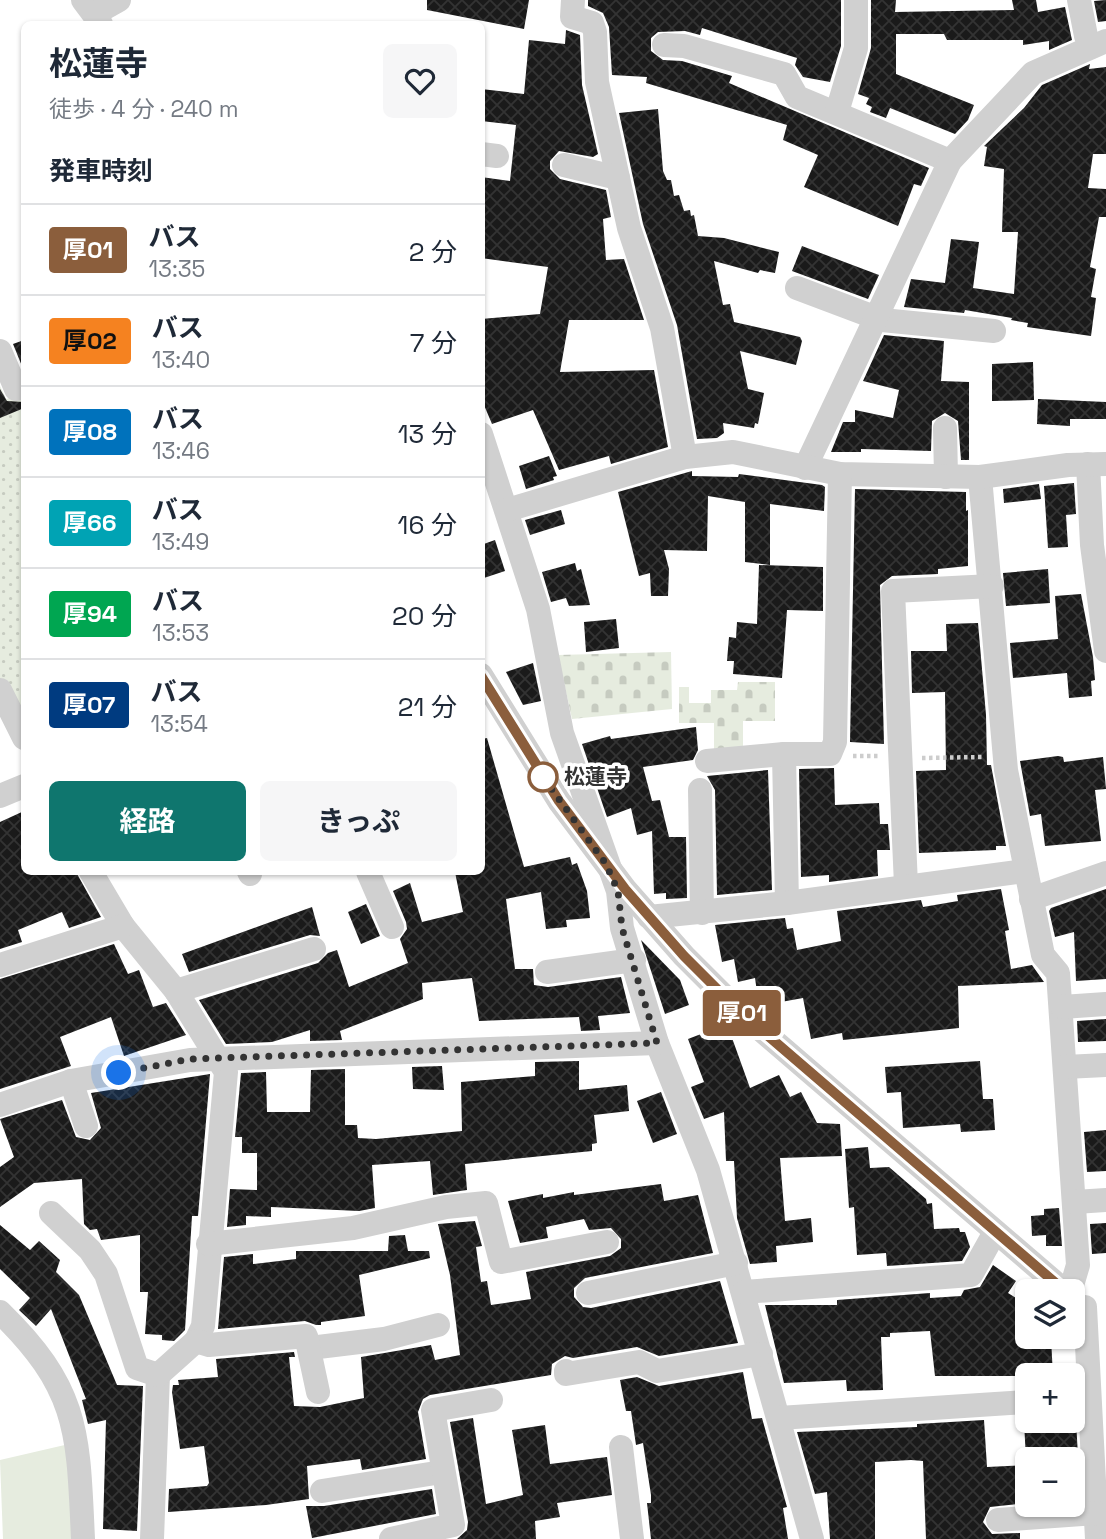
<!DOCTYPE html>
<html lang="ja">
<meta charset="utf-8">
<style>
:root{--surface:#fff;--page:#f6f6f7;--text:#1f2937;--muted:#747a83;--line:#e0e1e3;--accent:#0f766e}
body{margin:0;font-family:"Space Grotesk","Noto Sans JP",sans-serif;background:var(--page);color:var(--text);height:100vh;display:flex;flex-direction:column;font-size:26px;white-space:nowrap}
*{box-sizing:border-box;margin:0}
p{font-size:23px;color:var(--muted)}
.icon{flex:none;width:38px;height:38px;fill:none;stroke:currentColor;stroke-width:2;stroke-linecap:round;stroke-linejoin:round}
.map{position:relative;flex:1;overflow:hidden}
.panel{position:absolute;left:21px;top:21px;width:464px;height:854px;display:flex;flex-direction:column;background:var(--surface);border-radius:10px;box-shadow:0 2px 5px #0004}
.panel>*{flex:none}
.badge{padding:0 14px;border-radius:5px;font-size:24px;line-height:46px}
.controls{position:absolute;left:1015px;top:1279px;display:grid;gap:14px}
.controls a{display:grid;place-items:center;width:70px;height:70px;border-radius:10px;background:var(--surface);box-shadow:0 2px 5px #0004;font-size:35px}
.you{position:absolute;width:35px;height:35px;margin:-18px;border:5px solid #fff;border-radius:50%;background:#1a73e8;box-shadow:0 0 0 10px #1a73e833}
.map>.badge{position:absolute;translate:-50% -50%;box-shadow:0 0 0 4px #fff}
h2{padding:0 28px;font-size:26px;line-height:63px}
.round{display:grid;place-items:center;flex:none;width:74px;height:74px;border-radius:10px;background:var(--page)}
.head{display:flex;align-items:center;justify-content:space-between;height:119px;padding:0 28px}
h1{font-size:33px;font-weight:700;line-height:52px}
.cta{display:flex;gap:14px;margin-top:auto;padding:14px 28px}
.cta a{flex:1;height:80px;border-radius:10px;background:var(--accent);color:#fff;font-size:28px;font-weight:700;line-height:80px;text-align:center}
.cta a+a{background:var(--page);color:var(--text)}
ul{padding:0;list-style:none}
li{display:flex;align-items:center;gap:21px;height:91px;padding:0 28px;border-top:2px solid var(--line)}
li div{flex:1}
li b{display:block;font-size:26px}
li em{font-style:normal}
li .badge{min-width:77px;font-weight:700;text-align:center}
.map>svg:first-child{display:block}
.grass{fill:url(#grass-dots)}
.cemetery{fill:url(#cemetery-stones)}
.pitch{fill:#e6ecdf}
.building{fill:url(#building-cross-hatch)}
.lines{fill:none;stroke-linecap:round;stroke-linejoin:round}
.path{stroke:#cdcdcd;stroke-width:4.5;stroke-dasharray:3.5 3.5;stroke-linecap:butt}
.minor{stroke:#d0d0d0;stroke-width:24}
.line-casing{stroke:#fff;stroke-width:16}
.line{stroke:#8b5e3c;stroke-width:10}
.walk{stroke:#333;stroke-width:7;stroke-dasharray:0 12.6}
.stop-dot{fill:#fff;stroke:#8b5e3c;stroke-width:3.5}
.labels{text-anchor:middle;stroke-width:7;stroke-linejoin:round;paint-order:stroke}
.stop-label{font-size:21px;font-weight:bold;fill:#333;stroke:#fff;text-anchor:start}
</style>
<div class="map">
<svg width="1106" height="1539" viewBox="0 0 1106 1539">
<defs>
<pattern id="grass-dots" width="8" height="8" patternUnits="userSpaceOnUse" patternTransform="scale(1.75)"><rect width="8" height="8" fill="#e6ecdf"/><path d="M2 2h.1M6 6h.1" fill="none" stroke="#c6cbc0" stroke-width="1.8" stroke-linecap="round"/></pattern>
<pattern id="cemetery-stones" width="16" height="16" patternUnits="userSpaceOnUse" patternTransform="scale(1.75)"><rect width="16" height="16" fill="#e6ecdf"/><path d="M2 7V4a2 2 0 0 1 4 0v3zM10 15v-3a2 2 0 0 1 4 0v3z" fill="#c6cbc0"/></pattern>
<pattern id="building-cross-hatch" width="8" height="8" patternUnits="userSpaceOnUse" patternTransform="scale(1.75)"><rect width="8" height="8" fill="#1a1a1a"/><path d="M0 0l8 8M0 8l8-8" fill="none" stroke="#333"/></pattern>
</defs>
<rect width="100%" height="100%" fill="#fff"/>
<path class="grass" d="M0,386l6,13 18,-5v337l-24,-50z"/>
<g class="cemetery">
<path d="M671,652l1,57 -100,10 -14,-64z"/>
<path d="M738,682h37v39h-32v32h-29v-30h-35v-36h10v16h22v-13h26z"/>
</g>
<path class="pitch" d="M69,1444l6,95h-72l-3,-79z"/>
<g class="building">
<path d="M427,0h102l-5,29 -97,-19z"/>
<path d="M588,0h253v46l-11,36 -27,-5 -8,-12 2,-7 -95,-30 -2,7 -15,-4 -27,1 -7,6v13l12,9 19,1 50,15 -3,7 200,85 -8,18 -7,-2 -16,42 -94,-39 14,-32 -35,-15 4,-15 -141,-42 1,-6 -35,-2 -3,-48 -6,-14 -15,-7z"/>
<path d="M871,0h25l-1,12 119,-2 -2,-10h24l2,12 27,-5 7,33 -23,10v-9l-26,4v-5h-76l-3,-6h-48v40l78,31 -6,15 -13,14 -65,-26 -4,10 -16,-6 2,-5 -6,-3 3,-6 -11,-4 13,-46z"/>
<path d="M1106,0v21l-8,1 -4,-21z"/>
<path d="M566,30l14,5 2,50 16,69 -5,3 -34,-6 -9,10v8l10,10 46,11 5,27 -8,2 3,41 18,-1 20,61h-75l-9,52 94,-2 14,77 -57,17 -2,-8 -50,14 -26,-60 -41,14 -11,-26v-79l59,-5 8,-47 -67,-9v-81l29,4 6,-56 -35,-4v-32l43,5 5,-54 36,4z"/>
<path d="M1090,64l-1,5 17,-2v87h-13l-5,34 18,1v28h-7l-9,50 6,2 -5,28 5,1 -5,38 -64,-9 1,-4 -17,-3 1,-2 -47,-8 -1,3 -60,-6 7,-28 34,4 6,-44 28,3 -6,46 41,6 4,-62h-16l2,-63 -20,-3 3,-19 -3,-1 40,-38 18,-23z"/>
<path d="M658,109l5,62 4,9h4l3,16 5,-1 5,16 6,-1 1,6 3,-1 4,21 26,2 55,14 -4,21 -15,-3 -2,3 -44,-12 9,44 7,-1 4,18 66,15 2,4 -6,24 -56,-14 8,38 16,4 -6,31 -3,-1 -1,5 -31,-5 1,10 -7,5 -20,1 -20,-114 -34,-101 -24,-111z"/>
<path d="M802,246l77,29 -11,24 -76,-28z"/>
<path d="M884,335l60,6 -3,40 28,1v78h-8l-3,-39 -13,-8 -13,8 -1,30 -70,-2v3h-30l12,-30h12v-12l38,8 6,-28 -36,-9z"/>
<path d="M24,340v31l-11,-27z"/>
<path d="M1033,362l1,38 -42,1v-37z"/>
<path d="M0,389l7,12 17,1v6l-24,10z"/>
<path d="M1038,399l68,3v17h-36v7l-33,-2z"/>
<path d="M549,456l8,20 -4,1 1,3 -28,9 -7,-23z"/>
<path d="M692,471v5l46,1 1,-3 83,11 3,2 -1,24 -54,-7v61l-25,-3v-60l-37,-6 -1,55 -43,-1 5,19 -1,27h-17l-1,-23 -11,3 -21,-84z"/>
<path d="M1074,483l2,31 -10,1 2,32 -20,1 -4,-62z"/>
<path d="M1039,484l2,15 -37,4 -1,-14z"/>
<path d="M855,489l111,3v19l2,-1v56l-30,3v5l-46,2 -12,9 4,159 -34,-2z"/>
<path d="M561,510l4,14 -35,11 -5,-15z"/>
<path d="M495,540l10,31 -24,8v-34z"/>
<path d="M575,563l2,8 4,-2 9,36 -21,1 -3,-8 -15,4 -9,-30z"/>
<path d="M759,565l64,2v44l-36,-1 -5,68 -49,-4 1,-13h-7l2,-24 7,1 1,-16 20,2z"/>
<path d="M1048,569l2,34 -44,3 -3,-33z"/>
<path d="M1081,594l12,63 2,23 -4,1 1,15 -23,2 -2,-25 -54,5 -3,-35 48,-4 -3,-43z"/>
<path d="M616,619l3,29 -33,4 -2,-30z"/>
<path d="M978,623l8,92 1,50h4l15,81h-10v4l-77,3 -3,-82 30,-1 -1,-78 -33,1 -1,-42h36l-1,-27z"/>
<path d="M533,663l8,38 -18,4 -17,-33z"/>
<path d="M696,727l2,23 -5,10 -50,7 9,34 8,-1 9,37h17l1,61 -21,1v-6l-12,1 -2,-63 -15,4 -6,-27 -24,9 -25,-73 28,-8 1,3z"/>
<path d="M487,738l37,129 46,-10 2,8 5,-2 10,28 3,27 -24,2 1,7 -21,2 -5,-37 -35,7 9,70h18l1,16 14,2 73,-10 9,36 -32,3 2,14 -19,1 -2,-14 -100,4 -7,-43 -50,5 1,16 -83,32 2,9 -32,1v-11l-38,12 -46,2 -27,-44 119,-37 10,-10 9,-3 12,37 59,-24 -8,-24 7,-10 -1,-7 -13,-31 17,-8 12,39 41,-10 -8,-40h26v-133z"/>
<path d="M1058,756l5,1 1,5 39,-5 3,32 -11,1 6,51 -56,5 -4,-32 -11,2 -10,-55z"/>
<path d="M834,768l1,37 44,-2 1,21h8l2,26h-13l1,26 -49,6v-7l-28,2 -2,-108z"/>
<path d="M768,770l4,120 -55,5 -2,-105 -8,-14z"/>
<path d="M24,811v61h52l25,45 -32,11 -7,-16 -44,18 4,12 -22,7v-127z"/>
<path d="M1001,889l8,41 -4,1 6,38 21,-4 12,17 -86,4 1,42 -116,12 -1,-7 -31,6 -8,-41 -33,6 -2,-14 -11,2 -2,-14 -17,4 -4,-23 -12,3 -7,-37 70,-7 2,11 6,-1 4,22 44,-9 -4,-30 84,-11 2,7 35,-6 -1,-6z"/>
<path d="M1106,889v90l-30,2 -2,-49 -19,5 -6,-26 2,-3z"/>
<path d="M366,904l14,32 -19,8 -13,-32z"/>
<path d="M312,907l8,29 -10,-1 -121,37 -7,-18z"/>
<path d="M641,940l39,40 9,25 -24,9z"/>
<path d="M114,944l14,30 11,-4 14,37 13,-4 20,32 -62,21 -13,-39 -51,20 11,29 -71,23v-110z"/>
<path d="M1106,1019v22l-28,1 -1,-21z"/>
<path d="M727,1024l23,64 29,-13 11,22 11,-5 16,31 23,1 2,32 -62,2 5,63 26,-3 2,24 -37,4 1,16 -27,2 -13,-46 -3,-57h-8l-2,-49 -20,7 -13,-32 13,-5 -16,-43z"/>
<path d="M579,1061v29l48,-5 2,26 -35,4 3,28 -5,1v7l-127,13 2,26 -34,5 -3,-34 -58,4 3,43 -16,3 -88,-4v10l-25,-1v9l-19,2 3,-38 27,1v-37h-15v-16h-7l6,-64 25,-1 1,40h43l1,-42 34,-1v56h12l1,13 18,1 86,-8 -1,-49 74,-6v-14z"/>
<path d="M980,1061l3,38h10l2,31 -34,2 -1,-8 -57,4 -2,-36 -14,1 -2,-26z"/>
<path d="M442,1066l2,24 -31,-1 -1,-22z"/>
<path d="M210,1074l-12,142h-6l-7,114 -11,11 -12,-1v-5l-17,-1 3,-42h-8v-57l-39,5 -4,-11 -7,1 -6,-6 -2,-45 -48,4 -34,24v-40l14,-10 -14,-38 62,-19 14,37 14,3 11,-12 -10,-35z"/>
<path d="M661,1092l16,42 -24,9 -16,-42z"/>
<path d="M1106,1130v41l-19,1 -3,-40z"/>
<path d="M868,1147l2,21 19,-1 37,32 1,5 5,-1 2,26 25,-1 1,4h5l5,15 -8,14 -75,5 -1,-13 -29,2 -3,-48 -5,1 -4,-59z"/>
<path d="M661,1184l3,17 34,-6 15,58 -128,25 -11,10v9l9,10 8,1 129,-27 18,62 -79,13 -22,-9 -64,11 -8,-2 -13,8 -1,11 -121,20 -7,4 -5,13 8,47 -64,11 -2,-11 -53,7 2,33 -43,6 -98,7 1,-23 38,-3 2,-3 -5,-37 -24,3 -8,-57 1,-7h6l-1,-5 40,-3 -2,-18 78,-7 1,5h-6l5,49 26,1 44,-9 -3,-41 70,-12 4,15 25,-5 -10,-80 -12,-51 37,-3 7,25 -6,1 5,35 6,-1 4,24 40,-6 -5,-27 84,-16 11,-8v-9l-10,-11 -22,2 -5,-11 -38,8 2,11 -28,5 -12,-42 35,-7v4l31,-6v3z"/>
<path d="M1059,1208l3,38h-16v-11l-14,1 -1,-20 13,-1v-6z"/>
<path d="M1106,1223v30l-14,1 -2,-30z"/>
<path d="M0,1225l30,25 9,-9 21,19 -4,12 23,23 38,90 26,1 -6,145 -34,-2 3,-109 -18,4 -6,-24 4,-1 -35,-90 -15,17 -17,-16 11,-12 -30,-29z"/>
<path d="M405,1235l3,16h21l1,7 -71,17 6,41 -44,6v3h-5l-11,-4 -87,8 6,-72 29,-3v10l43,-5v-8h92l1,-15z"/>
<path d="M993,1265l23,16 -8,12 19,12v33h24l2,38h-118l-5,-45 -40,2v4h-9l2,53 -36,1 -1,-11 -62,3 -19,-78h72v-5l93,-7v5l31,-2 3,-6 16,-3z"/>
<path d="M743,1372l9,47 10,-1 25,89 -4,1 5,31h-137l-4,-36h4v-8l-8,-52 -7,2 -5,-34h-5l-6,-31 17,-3 22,9z"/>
<path d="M473,1418l13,86 37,-9 -11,-65 33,-5 5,39 57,-7 5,38 -55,8 3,14 -25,4 1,18h-79l10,-9 1,-8 -18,-100z"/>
<path d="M984,1420l3,47 40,-2v32h-9l1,7 -29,3 -7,15 9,12 28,-1v6h-94l-3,-78 -12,-1 -36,2v77h-45l-3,-47 -12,2 -18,-62 120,-5v-3z"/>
<path d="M1024,1421h52l4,70h-7v-35l-47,4z"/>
<path d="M432,1489l4,25 -124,24 -6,-32h18z"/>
</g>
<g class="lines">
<g class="path">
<path d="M853,756h26"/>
<path d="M922,758l61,-1"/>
</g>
<g class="minor">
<path d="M83,0l18,24"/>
<path d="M573,0l-1,17 20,6 3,9 2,50 32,146 33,100 23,129"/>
<path d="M1079,0l7,36 5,11"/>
<path d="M94,14l25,-14"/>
<path d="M664,45l20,1 100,28 13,23 153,64"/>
<path d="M837,112l19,-64v-48"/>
<path d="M481,154l16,2"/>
<path d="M564,165l54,13"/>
<path d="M797,288l85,32 112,11"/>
<path d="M0,351l16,38 8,-3"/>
<path d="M945,428l1,49"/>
<path d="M481,434l57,175 24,124 56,158 4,37 35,115 51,127 104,369"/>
<path d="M1088,464l4,81 14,106"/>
<path d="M805,468l145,-307 83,-88 73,-32"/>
<path d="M980,477l26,293 37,185 15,18 20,292 -8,27"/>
<path d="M507,510l178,-53 48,-5 107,22 140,3 88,-12 38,-1"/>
<path d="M481,675l78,126 66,88 59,67 54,54 328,282"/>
<path d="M0,690l24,48"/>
<path d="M784,754l3,149"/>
<path d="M707,761l77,-7h46l5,-12 5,-268"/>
<path d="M700,790l2,123"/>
<path d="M0,796l24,-10"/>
<path d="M91,872l32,54 53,65 50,81 -23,254 -7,15"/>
<path d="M249,872l1,2"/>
<path d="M368,872l24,55"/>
<path d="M906,885l-13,-294 99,-5"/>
<path d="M1031,899l75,-26"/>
<path d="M649,917l138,-14 238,-32"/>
<path d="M0,965l123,-39"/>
<path d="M547,972l87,-12"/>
<path d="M176,991l138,-42"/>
<path d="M1062,1007l44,-3"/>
<path d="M1065,1067l41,-2"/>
<path d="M71,1081l15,45"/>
<path d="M0,1105l71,-24 119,-21 467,-17"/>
<path d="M1075,1202l31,-2"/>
<path d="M51,1213l39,37 16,24 31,94 21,7 -6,164"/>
<path d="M208,1244l145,-16 93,-21 40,-4 15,59 106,-20"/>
<path d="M744,1292l227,-17 24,-43"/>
<path d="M588,1293l148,-30"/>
<path d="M1085,1307l12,232"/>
<path d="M0,1312c80,78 78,121 83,227"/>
<path d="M310,1348l74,-9 54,-14"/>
<path d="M566,1371v3l73,-12 18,9 104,-17"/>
<path d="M158,1375l38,-34 13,4 97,-9 12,56"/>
<path d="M779,1418l248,-16"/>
<path d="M621,1447l11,92"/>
<path d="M322,1491l120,-19"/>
<path d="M998,1520l98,-7"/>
<path d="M391,1539l62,-14 -20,-115 58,-10"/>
</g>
</g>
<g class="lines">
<g class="line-casing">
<path id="line" d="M481,676l78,125 66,88 59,67 54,54 328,282"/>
</g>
<use href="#line" class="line"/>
<path class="walk" d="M119,1073l71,-14 467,-16 -35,-115 -4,-37 -12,-27 -63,-87"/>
</g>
<circle class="stop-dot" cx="543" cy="777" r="14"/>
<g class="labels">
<g class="stop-label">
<text x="564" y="784">松蓮寺</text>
</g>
</g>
</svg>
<div class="controls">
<a><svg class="icon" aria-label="layers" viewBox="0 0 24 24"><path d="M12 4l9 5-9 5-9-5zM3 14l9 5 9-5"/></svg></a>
<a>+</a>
<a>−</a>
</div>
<div class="you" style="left:119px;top:1073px"></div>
<b class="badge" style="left:742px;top:1013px;background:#8b5e3c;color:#fff">厚01</b>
<section class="panel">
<div class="head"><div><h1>松蓮寺</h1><p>徒歩 · 4 分 · 240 m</p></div><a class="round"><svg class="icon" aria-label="heart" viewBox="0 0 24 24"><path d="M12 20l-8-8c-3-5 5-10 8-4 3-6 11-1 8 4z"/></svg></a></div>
<h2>発車時刻</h2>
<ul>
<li><span class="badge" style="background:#8b5e3c;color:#fff">厚01</span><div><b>バス</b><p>13:35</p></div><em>2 分</em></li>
<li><span class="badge" style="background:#f58220;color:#111">厚02</span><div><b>バス</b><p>13:40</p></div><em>7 分</em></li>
<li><span class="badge" style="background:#0072bc;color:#fff">厚08</span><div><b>バス</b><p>13:46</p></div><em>13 分</em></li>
<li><span class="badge" style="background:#00a3b4;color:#fff">厚66</span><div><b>バス</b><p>13:49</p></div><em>16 分</em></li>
<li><span class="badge" style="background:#00a651;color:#fff">厚94</span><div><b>バス</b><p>13:53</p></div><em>20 分</em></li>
<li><span class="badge" style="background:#003b80;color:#fff">厚07</span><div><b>バス</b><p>13:54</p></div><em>21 分</em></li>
</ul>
<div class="cta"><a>経路</a><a>きっぷ</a></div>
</section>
</div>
